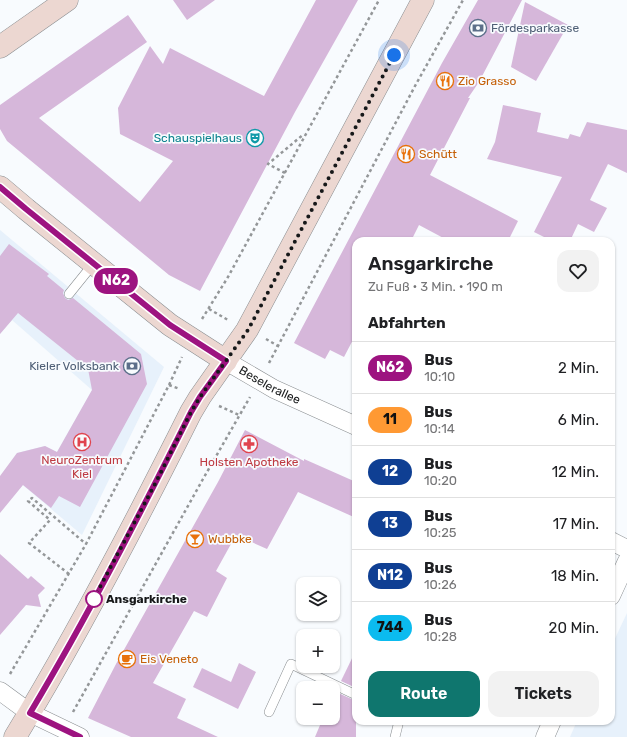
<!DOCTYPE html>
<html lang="de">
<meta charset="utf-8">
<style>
:root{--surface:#fff;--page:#f2f2f2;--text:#202124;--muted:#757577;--line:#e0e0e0;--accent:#0f766e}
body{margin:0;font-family:Rubik,sans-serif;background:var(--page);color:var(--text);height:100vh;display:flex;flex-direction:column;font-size:15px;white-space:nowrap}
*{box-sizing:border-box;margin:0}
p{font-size:13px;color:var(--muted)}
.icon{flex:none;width:22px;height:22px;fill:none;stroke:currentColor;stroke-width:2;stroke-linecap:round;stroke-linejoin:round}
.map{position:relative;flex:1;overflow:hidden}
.sheet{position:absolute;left:352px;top:237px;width:263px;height:488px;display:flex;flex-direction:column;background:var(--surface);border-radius:12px;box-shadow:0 1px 3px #0004}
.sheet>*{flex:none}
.badge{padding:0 8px;border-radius:13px;font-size:14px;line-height:26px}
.fabs{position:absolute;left:296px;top:577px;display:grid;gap:8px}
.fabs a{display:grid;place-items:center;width:44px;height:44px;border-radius:8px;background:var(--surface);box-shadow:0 1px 3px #0004;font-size:20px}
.you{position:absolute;width:20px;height:20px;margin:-10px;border:3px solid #fff;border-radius:50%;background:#1a73e8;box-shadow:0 0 0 6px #1a73e833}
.map>.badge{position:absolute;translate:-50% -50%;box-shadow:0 0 0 2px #fff}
h2{padding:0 16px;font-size:15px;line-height:36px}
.round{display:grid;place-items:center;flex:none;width:42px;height:42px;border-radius:12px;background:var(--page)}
.overview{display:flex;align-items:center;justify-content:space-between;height:68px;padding:0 16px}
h1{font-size:19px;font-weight:600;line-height:30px}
.button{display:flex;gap:8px;margin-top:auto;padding:8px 16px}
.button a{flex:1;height:46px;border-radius:12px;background:var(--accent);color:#fff;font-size:16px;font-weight:600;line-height:46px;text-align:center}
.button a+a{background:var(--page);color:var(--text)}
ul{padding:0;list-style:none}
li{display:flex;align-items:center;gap:12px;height:52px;padding:0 16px;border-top:1px solid var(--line)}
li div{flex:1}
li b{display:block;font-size:15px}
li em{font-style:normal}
li .badge{min-width:44px;font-weight:700;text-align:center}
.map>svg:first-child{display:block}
.built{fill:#e7f1fb}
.building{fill:#d6b7da}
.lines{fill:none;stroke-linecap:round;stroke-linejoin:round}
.lane-casing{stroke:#8a8e91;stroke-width:10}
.street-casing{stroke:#8a8e91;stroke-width:19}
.secondary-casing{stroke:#8a8e91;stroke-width:23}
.path{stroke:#949799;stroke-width:2.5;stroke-dasharray:3 3;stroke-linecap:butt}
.lane{stroke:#fff;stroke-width:9}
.street{stroke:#fff;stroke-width:18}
.secondary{stroke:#ecd7d1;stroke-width:22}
.line-casing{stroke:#fff;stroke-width:9}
.line{stroke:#9d1380;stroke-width:6}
.walk{stroke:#161819;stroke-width:4;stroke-dasharray:0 7.2}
.stop-dot{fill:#fff;stroke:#9d1380;stroke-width:2}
.labels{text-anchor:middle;stroke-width:3.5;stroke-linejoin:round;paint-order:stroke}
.service-label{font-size:12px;fill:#4e5e75;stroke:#f8fbfe;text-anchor:start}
.food-label{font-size:12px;fill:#c56008;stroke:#f8fbfe;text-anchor:start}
.culture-label{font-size:12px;fill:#0d838f;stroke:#f8fbfe;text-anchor:end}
.street-label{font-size:12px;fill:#161819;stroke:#f8fbfe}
.health-label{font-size:12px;fill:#be3a42;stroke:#f8fbfe}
.stop-label{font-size:12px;font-weight:bold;fill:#161819;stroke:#f8fbfe;text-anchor:start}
</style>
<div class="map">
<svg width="627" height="737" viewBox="0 0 627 737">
<rect width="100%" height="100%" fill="#f8fbfe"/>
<g class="built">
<path d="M0,230l164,137 -82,168 -77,-65 12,-17 28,-7 12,6 35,-62 -80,-70 -12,14z"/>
<path d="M627,613v124h-57l7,-16h34v-74z"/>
</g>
<g class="building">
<path d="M173,0h42l-28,20z"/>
<path d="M316,0h42l-63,112 -95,179 -31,-16 -162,-134 -7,-12v-24l128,-90 19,27 -108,76 101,84 33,-41 -53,-27 -2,-26 32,-62 13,18 7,-16 94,48z"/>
<path d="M478,0h44l-43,82 -11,16h2l-40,77 88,46 -10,20h-59l-30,-16 -8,16h-55v93l-12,23 -14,-7 -5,9 -31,-16 148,-280z"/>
<path d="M525,2l43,23 -32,56 -25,-14z"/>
<path d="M503,105l38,8 -4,19 31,7 2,-5 10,3 7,-15 40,8v43l-19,-9 -18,36 17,8 -13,24 -16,-8 -8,17h-18l-18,-9 28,-55 -75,-18 8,-17z"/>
<path d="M9,244l40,30 -2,2 17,14 -1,3 2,5 3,2 5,-2 68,56 6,30 -67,123 -21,-11 -8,12 -28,-23 -23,28v-37l17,-23 28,-7 12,6 35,-62 -4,-21 -70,-56 -18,21v-78z"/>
<path d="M245,430l59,31v-2l52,23v36l-58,-26 -31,57 -31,-14 -20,36 11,7 -20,39 -13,-6 -41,72 33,16 -9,19 41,19h-87l-43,-19 28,-54 102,-182z"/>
<path d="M0,554l28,25 3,-3 14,12 -7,7 3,12 -15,-2 -26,30z"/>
<path d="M356,650v38l-15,-7z"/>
<path d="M239,663l17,9 -18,37 -45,-22 9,-19 29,14z"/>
<path d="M336,692l20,9v36h-41l8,-19h10v-19z"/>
</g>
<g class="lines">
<g class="lane-casing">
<g id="lane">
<path d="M69,294l25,-31"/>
<path d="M269,712l22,-48 65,31"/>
<path d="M395,737l4,-16"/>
</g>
</g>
<g class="street-casing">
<g id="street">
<path id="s1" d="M226,361l48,28 82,37"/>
<path d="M611,541l16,8"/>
<path d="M611,596l16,-35"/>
<path d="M0,691l30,22 50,24"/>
<path d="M545,737l7,-16"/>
</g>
</g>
<g class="secondary-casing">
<g id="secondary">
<path d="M0,47l67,-47"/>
<path d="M0,187l26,22 144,116 56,36"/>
<path d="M15,737c64,-105 121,-215 176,-325l9,-15 47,-67 176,-330"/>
</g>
</g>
<g class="path">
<path d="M285,173l-17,-9 36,-30"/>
<path d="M209,309l19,11"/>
<path d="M202,319l26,-42 151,-277"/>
<path d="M266,339l12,7"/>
<path d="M269,363l146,-277 48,-86"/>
<path d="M169,385l11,4"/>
<path d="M219,406l20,9"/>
<path d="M69,574l-40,-31 21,-23 -22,-19 4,-3 54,46"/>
<path d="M10,674l76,-130 83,-159 13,-28"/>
<path d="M73,712l130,-233 47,-82"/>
</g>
<use href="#lane" class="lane"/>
<use href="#street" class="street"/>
<use href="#secondary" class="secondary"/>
</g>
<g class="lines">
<g class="line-casing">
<path id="line" d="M0,187l26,22 144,116 56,36 -26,36 -9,15c-51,102 -103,204 -161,301l50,24"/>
</g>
<use href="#line" class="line"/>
<path class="walk" d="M94,599l-2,3 63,-118 36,-72 9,-15 48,-67 146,-275"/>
</g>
<defs>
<g id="bank-ring" transform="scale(0.9)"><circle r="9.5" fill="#f8fbfe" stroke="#5c6f8a" stroke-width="1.5"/><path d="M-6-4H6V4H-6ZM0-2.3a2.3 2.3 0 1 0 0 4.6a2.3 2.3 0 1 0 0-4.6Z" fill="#5c6f8a"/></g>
<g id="restaurant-ring" transform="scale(0.9)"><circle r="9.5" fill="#f8fbfe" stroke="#e8710a" stroke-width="1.5"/><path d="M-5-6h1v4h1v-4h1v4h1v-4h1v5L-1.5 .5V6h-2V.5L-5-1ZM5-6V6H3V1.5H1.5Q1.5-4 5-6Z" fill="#e8710a"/></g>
<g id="theatre-ring" transform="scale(0.9)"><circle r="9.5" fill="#f8fbfe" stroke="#0f9aa8" stroke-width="1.5"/><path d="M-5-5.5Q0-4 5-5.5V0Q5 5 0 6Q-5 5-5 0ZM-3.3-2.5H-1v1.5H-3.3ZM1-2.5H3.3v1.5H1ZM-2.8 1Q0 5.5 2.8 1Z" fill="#0f9aa8"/></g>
<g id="hospital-ring" transform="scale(0.9)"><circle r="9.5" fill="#f8fbfe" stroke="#e0444e" stroke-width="1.5"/><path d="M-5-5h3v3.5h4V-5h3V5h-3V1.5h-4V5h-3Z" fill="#e0444e"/></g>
<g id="pharmacy-ring" transform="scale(0.9)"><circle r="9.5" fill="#f8fbfe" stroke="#e0444e" stroke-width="1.5"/><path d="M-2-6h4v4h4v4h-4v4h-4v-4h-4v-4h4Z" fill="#e0444e"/></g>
<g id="bar-ring" transform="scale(0.9)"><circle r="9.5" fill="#f8fbfe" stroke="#e8710a" stroke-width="1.5"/><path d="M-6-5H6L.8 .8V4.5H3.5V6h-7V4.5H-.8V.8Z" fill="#e8710a"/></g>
<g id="cafe-ring" transform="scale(0.9)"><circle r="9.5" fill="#f8fbfe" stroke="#e8710a" stroke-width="1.5"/><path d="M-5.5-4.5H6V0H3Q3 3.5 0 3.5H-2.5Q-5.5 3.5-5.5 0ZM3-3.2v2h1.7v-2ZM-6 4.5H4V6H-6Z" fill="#e8710a"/></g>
</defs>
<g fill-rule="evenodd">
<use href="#bank-ring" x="478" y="28"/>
<use href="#restaurant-ring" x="445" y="81"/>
<use href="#theatre-ring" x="255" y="138"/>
<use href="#restaurant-ring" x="406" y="154"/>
<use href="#bank-ring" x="132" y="366"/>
<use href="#hospital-ring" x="82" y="442"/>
<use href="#pharmacy-ring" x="249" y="444"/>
<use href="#bar-ring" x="195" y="539"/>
<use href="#cafe-ring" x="127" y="659"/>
</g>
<circle class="stop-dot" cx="94" cy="599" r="8"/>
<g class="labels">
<g class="service-label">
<text x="491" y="32">Fördesparkasse</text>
<text x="119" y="370" text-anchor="end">Kieler Volksbank</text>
</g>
<g class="food-label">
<text x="458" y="85">Zio Grasso</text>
<text x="419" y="158">Schütt</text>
<text x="208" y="543">Wubbke</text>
<text x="140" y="663">Eis Veneto</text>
</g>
<g class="culture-label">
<text x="242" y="142">Schauspielhaus</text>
</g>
<g class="street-label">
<text dy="4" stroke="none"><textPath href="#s1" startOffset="50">Beselerallee</textPath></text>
</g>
<g class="health-label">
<text x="82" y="464">NeuroZentrum<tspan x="82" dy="14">Kiel</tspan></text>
<text x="249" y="466">Holsten Apotheke</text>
</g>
<g class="stop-label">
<text x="106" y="603">Ansgarkirche</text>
</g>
</g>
</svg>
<div class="fabs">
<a><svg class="icon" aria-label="layers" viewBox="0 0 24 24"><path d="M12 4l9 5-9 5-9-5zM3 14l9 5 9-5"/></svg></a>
<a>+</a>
<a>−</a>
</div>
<div class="you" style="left:394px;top:55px"></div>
<b class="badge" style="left:116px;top:281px;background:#9d1380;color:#fff">N62</b>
<section class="sheet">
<div class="overview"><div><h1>Ansgarkirche</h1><p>Zu Fuß · 3 Min. · 190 m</p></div><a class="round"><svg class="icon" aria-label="heart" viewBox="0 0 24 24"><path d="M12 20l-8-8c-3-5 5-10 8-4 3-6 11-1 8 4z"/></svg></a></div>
<h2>Abfahrten</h2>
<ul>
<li><span class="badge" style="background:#9d1380;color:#fff">N62</span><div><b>Bus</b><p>10:10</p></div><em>2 Min.</em></li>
<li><span class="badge" style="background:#f93;color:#111">11</span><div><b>Bus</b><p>10:14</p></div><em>6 Min.</em></li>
<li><span class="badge" style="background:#0f3f93;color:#fff">12</span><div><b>Bus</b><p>10:20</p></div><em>12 Min.</em></li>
<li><span class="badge" style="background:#0f3f93;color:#fff">13</span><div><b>Bus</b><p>10:25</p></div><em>17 Min.</em></li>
<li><span class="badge" style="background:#0f3f93;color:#fff">N12</span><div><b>Bus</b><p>10:26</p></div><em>18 Min.</em></li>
<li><span class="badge" style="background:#0bbbef;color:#111">744</span><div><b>Bus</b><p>10:28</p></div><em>20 Min.</em></li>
</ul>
<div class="button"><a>Route</a><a>Tickets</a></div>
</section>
</div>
